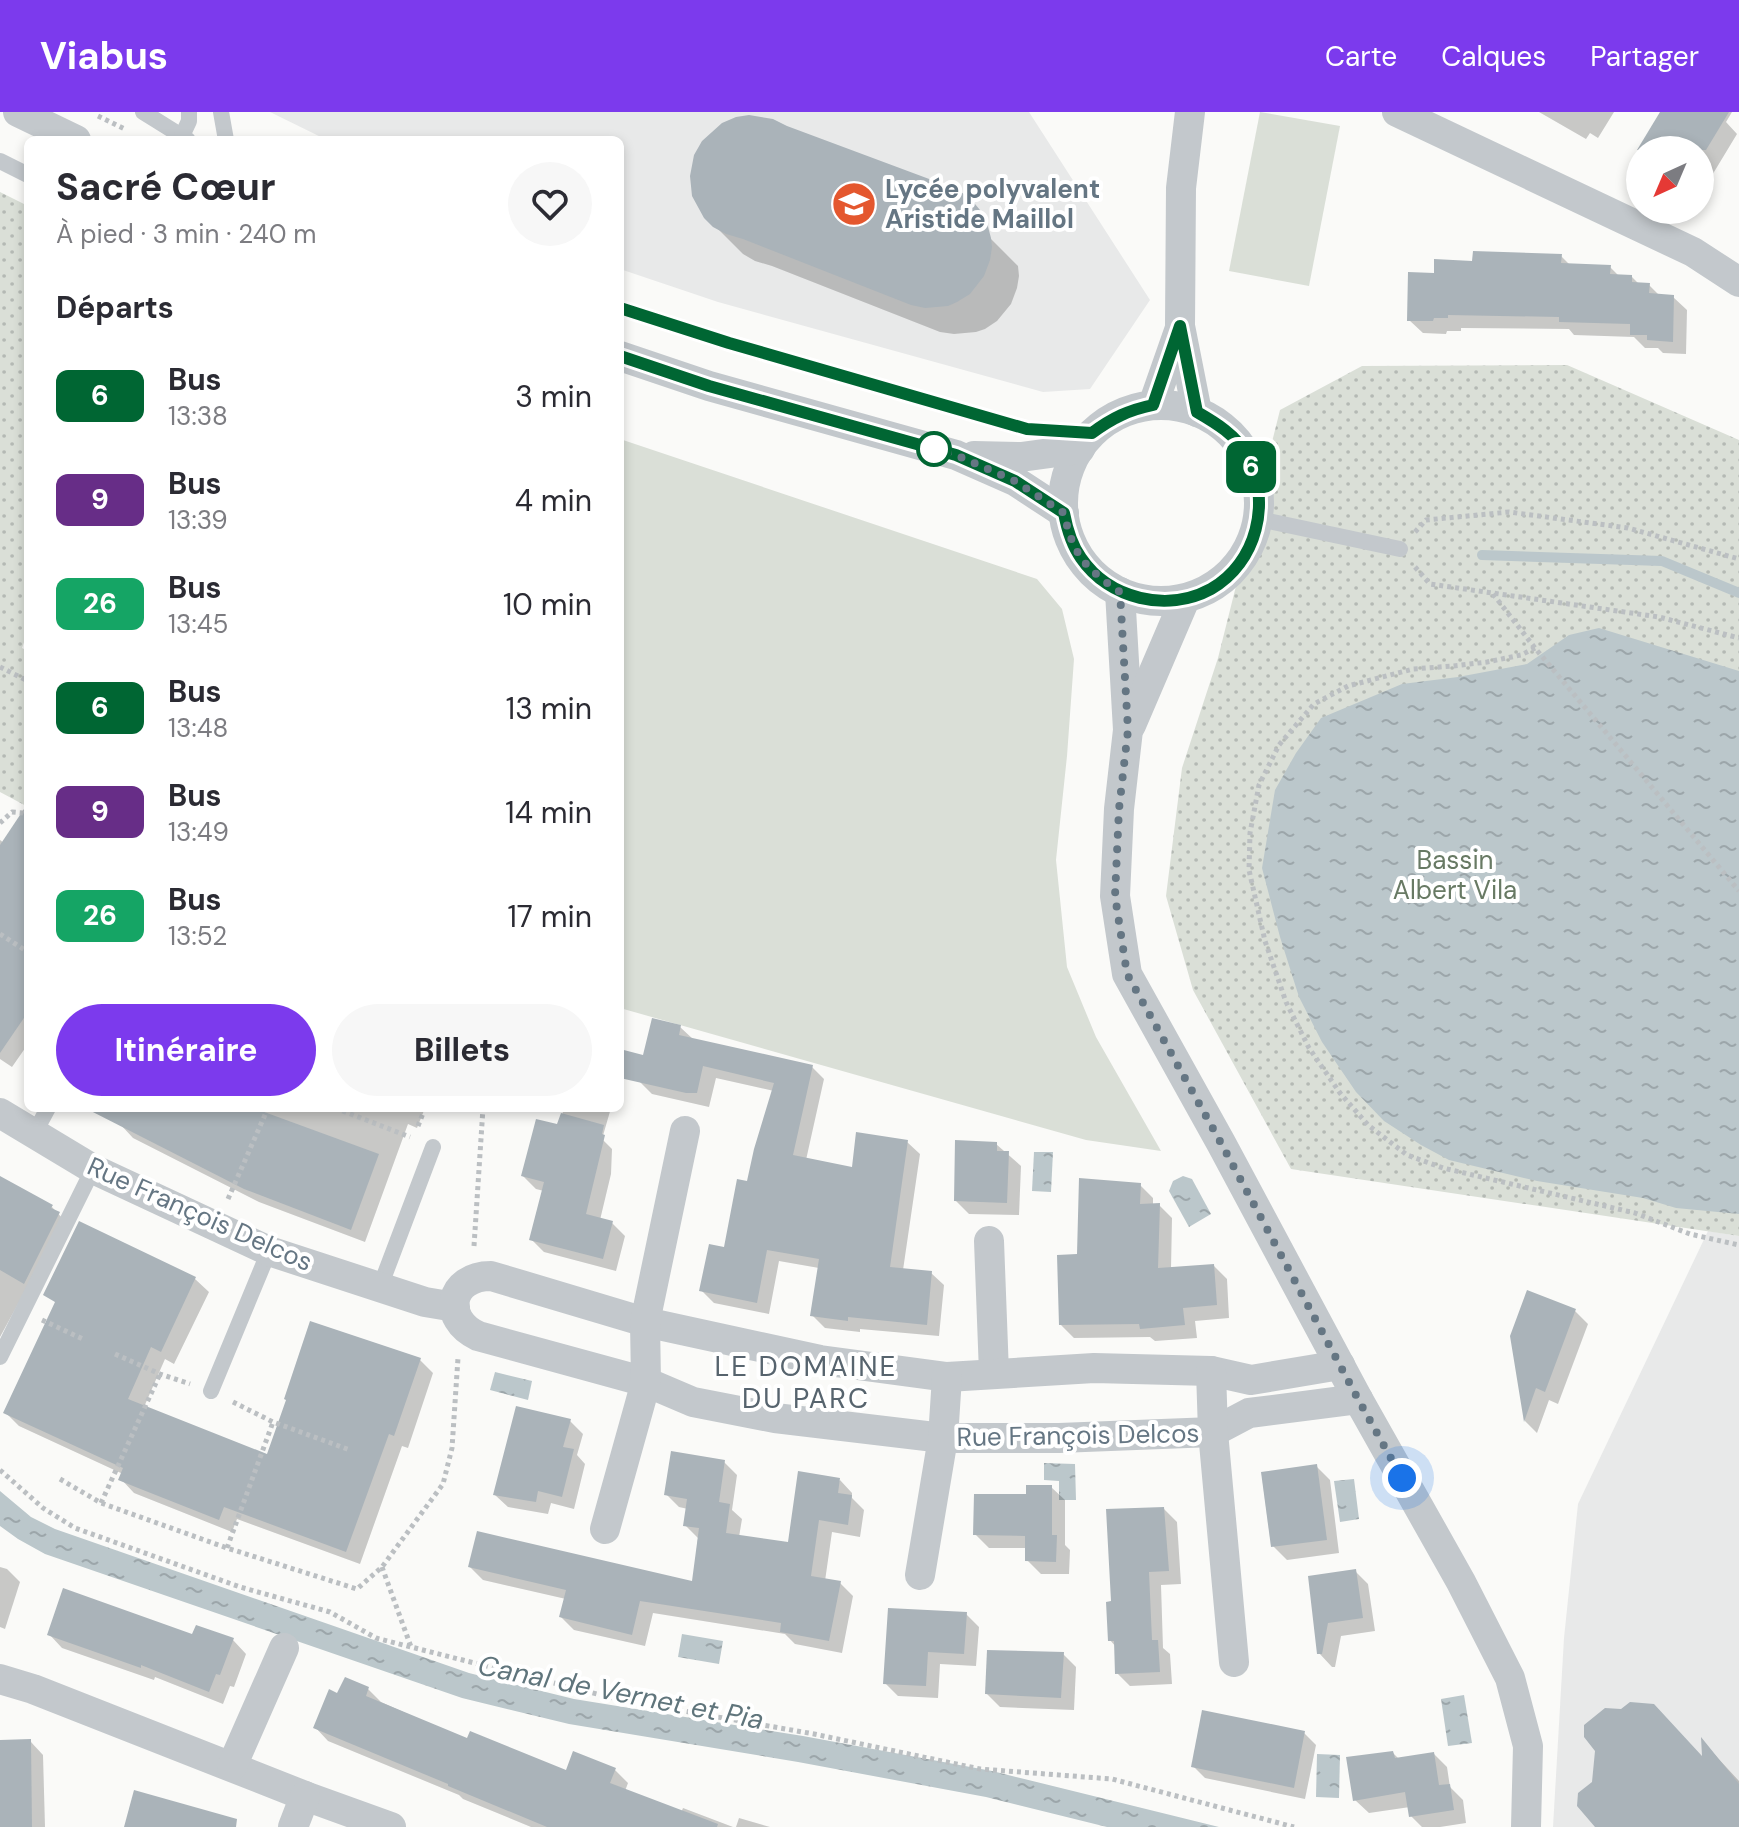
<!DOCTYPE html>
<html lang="fr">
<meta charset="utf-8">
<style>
:root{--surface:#fff;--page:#f7f7f7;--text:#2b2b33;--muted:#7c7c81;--accent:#7c3aed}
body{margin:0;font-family:"DM Sans",sans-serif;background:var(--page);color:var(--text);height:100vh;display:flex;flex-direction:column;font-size:30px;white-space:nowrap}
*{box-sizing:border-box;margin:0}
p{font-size:26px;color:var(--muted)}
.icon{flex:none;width:44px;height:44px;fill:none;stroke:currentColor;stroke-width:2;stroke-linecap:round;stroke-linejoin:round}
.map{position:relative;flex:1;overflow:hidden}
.panel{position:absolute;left:24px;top:24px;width:600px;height:976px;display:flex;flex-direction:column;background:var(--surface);border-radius:12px;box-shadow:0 4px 12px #0003}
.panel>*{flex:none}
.badge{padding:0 16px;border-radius:12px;font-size:28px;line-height:52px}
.needle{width:52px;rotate:224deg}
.buttons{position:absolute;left:1626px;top:24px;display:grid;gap:16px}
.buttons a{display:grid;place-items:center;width:88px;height:88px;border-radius:50%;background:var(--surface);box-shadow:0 4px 12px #0003;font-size:40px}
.you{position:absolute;width:40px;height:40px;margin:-20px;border:6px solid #fff;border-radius:50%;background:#1a73e8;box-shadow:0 0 0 12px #1a73e833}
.map>.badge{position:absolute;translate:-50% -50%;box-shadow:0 0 0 4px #fff}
h2{padding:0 32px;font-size:30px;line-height:72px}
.round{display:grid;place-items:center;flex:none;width:84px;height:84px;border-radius:42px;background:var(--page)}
.head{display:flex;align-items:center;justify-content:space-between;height:136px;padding:0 32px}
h1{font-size:38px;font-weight:700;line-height:60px}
.action{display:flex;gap:16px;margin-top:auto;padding:16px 32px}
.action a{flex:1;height:92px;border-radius:48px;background:var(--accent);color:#fff;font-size:32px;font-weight:700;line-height:92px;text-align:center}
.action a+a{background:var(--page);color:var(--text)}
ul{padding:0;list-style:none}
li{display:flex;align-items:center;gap:24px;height:104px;padding:0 32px}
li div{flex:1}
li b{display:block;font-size:30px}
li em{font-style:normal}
li .badge{min-width:88px;font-weight:700;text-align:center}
header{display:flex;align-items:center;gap:48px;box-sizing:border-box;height:112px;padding:0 40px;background:var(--accent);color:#fff}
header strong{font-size:38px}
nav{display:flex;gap:44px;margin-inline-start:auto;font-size:28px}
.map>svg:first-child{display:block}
.built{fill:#e8e9e9}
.grass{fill:#dadfd7}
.park{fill:url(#park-dots)}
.water{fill:url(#water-ripples)}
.shadow{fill:#0003}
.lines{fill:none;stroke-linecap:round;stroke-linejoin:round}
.stream{stroke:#bbc7cb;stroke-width:10}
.building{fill:#aab3b9}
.path{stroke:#bbbfc2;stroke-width:5;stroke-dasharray:4 4;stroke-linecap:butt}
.service{stroke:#c3c8cc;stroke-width:16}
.minor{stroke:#c3c8cc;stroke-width:30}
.line-casing{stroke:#fff;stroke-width:18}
.line{stroke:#063;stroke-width:12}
.walk{stroke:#657683;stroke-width:8;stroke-dasharray:0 14.4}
.stop-dot{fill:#fff;stroke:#063;stroke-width:4}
.labels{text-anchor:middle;stroke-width:8;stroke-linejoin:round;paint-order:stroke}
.poi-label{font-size:26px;font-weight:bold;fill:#657683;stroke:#fff;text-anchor:start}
.park-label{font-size:26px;fill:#687a64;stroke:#fff}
.street-label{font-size:26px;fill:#657683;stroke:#fff}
.neighbourhood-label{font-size:28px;letter-spacing:2px;fill:#57646e;stroke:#fff}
.water-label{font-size:28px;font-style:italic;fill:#60757c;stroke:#fff}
</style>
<header>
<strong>Viabus</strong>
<nav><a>Carte</a><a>Calques</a><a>Partager</a></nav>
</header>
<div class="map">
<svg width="1739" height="1715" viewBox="0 0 1739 1715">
<defs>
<pattern id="park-dots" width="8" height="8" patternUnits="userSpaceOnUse" patternTransform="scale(2)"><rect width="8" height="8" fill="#dadfd7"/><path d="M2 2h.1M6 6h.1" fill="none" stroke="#b4b9b4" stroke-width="1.8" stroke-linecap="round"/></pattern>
<pattern id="water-ripples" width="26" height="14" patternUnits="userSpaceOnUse" patternTransform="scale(2)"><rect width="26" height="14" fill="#bbc7cb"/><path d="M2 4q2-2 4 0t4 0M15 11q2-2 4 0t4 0" fill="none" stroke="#9ca6aa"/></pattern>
</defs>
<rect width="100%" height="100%" fill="#fafaf8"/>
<g class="built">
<path d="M270,0h759l121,188 -60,89 -47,3 -325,-90 -98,-33v-129h-293z"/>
<path d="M1708,1119l31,5v591h-186l11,-189 14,-134z"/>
</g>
<g class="grass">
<path d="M1260,0l80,14 -31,160 -80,-15z"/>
<path d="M620,327l417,140 25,30 12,50 -7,97 -11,104 11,107 29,70 65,114 -75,-11 -466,-132z"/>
</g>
<g class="park">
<path d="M0,80l28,14v425l-6,17 6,3v156l-28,-15z"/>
<path d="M1567,253l172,75v796l-448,-67 -98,-179 -27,-94 16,-128 36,-110 62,-248 82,-44z"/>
</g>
<g class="water">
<path d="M1599,516l140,43v543l-63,-6 -33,-10 -106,-17 -88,-21 -28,-15 -37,-24 -28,-29 -34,-50 -23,-45 -19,-60 -18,-69 13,-78 21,-37 25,-35 81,-34 56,-7 69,-13 42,-29z"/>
<path d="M1034,1040h19l-2,40 -19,-1z"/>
<path d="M1183,1064l9,3 19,35 -22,13 -20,-36 4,-10z"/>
<path d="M495,1260l37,9 -4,19 -38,-10z"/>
<path d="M1044,1351l31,1 1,36h-17v-19l-15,-1z"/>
<path d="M1354,1367l5,40 -19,3 -6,-41z"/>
<path d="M0,1379l31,26 24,12 414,144 105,26 229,37 189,35 227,56h-112l-121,-30 -188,-35 -229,-38 -107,-26 -417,-144 -27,-15 -18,-13z"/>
<path d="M682,1522l41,7 -4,23 -41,-7z"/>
<path d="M1464,1583l8,48 -24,3 -7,-47z"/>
<path d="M1317,1642l23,1 -1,43 -23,-1z"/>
</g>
<g class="shadow">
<path d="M1539,0h75l-16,26 -8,-5 -4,6z"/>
<path d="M1662,0h70l-6,10 11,12 -26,43 -11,-5v-22h-60v12l-5,-5z"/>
<path d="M706,105l284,21 28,28 1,10 -2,12 -6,16 -14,17 -12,8 -9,3 -22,2 -14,-2 -168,-66 -17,-5 -12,-7z"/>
<path d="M1561,144l9,9 40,2 9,9 13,1 7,7 10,1 11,11 13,1 14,13 -1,44 -23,-1 -5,-5h-13l-11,-11 -60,-2 -5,-6 -108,-1v3h-14l-1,3 -23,-1 -14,-13 27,-45 38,-12z"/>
<path d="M28,720v212l-16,23 -12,-8v-219l4,3z"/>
<path d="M680,915l14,13 118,27 12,12 -18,81 47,10 54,-28 13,12 -17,116 28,3 13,12 -5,51 -79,-7v3l-35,-4 -13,-13 7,-47 -40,-7 -10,53 -55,-11 -13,-13 24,-40 24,-66 25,-93 -58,-13 -7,29 -57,-13 -13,-13z"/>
<path d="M128,996h297l-8,20 -9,-4 -43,118 -106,-40 -126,-64 -13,-14z"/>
<path d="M564,996h47l-9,31 10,10 -1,25 -11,46 12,3 13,13 -9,35 -72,-19 -13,-13 13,-48 -8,-2 -13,-13 36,-49z"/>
<path d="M996,1032l25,22 -2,49 -50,-1 -13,-13z"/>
<path d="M0,1067l51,27 13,14 -64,117z"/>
<path d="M1140,1073l13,13v7h6l13,13 -1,51 43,-3 13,13 2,39 -34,3 2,17 -42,3 -5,-4 -76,1 -13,-13 18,-69z"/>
<path d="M90,1117l105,50 14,13 -35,72 -9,-5 -21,48 124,50 152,-97 13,13 -25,75 -6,-2 -42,118 -123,-45 -5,13 -98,-39 -13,-14 2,-5 -104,-48 -13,-13z"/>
<path d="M1575,1199l13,13 -30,80 -9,-4 -12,33 -12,-12 -13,-85z"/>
<path d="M570,1309l13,13 -6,21 8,9 -11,45 -23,-6 -3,11 -40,-7 -13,-12z"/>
<path d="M724,1350l13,13 -5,35 10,9 -3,18 51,8 50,-65 12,13v5l12,12 -4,27 -28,-5 -7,49 15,2 13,13 -11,57 -47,-9 -10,-10 -132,-21 -8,33 -71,-16 -13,-13 5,-18 -83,-19 -13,-13 223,17 5,-46 -13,-13 3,-16 -9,-2 -13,-13z"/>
<path d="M1316,1354l14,14 9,73 -52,7 -14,-14z"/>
<path d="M1051,1375l14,13v45l5,5 -1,24h-28l-14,-14v-12h-38l-14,-14z"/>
<path d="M1164,1397l13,13 4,62 -20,1 2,63 7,6 2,30 -42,2 -13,-13 -1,-26 -6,-7 3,-37z"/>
<path d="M0,1455l7,2 13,13 -15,47 -5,-2z"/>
<path d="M1355,1459l13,13 7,47 -34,5 -6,31h-3l-13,-14 -9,-75z"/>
<path d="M966,1502l13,13 -3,39 -36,-2 -2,34 -40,-2 -13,-13z"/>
<path d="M49,1522l145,2 39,4 13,14 -12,33 -4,-1 -7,18 -68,-27 -1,3 -92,-32z"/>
<path d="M1063,1542l13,13 -2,43 -74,-3 -13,-13z"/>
<path d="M368,1577l13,13 87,39 99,31 47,-3 14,14 -3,8 56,22 2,-5 50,19h-202l-68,-28 -4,-4 -131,-54 -13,-14 23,-32z"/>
<path d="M1304,1621l12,12 -11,54 -100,-21 -12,-12z"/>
<path d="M30,1629l13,14 2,72h-45v-85z"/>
<path d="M1703,1630l36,39v46h-142l107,-68z"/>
<path d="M1393,1641l6,6 35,-5 13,13 3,20 13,13 3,23 -26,4h-18l-11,-11 -1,-9 -41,6 -14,-13z"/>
<path d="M739,1706l31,9h-34z"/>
</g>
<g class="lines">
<path class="stream" d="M1482,443l180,6 77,32"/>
</g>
<g class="building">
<path d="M1660,0h69l-23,38h-69z"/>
<path d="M749,3l24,4 14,7 169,63 14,9 10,12 7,13 4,15 1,9 -2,13 -6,16 -14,18 -13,8 -9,4 -23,2 -14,-3 -168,-66 -17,-5 -13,-7 -9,-9 -12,-22 -2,-20 4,-21 8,-14 20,-18 14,-6z"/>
<path d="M1473,139l89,3 -1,9 50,2 -1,9 22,1v7l18,1 -1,10 25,2 -1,47 -26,-2v-5h-17v-11l-71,-2v-5l-111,-2v3h-14l-1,3h-26l1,-49 26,1v-14l38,2z"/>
<path d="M28,691v209l-28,41v-208z"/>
<path d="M652,906l29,7 -2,10 134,30 -20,90 59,12 4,-35 52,8 -18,127 42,4 -5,54 -79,-8v4l-38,-5 9,-57 -52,-9 -10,53 -58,-12 10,-47 15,3 13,-68 10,2 7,-32 20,-66 -71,-17 -6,27h-11l-66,-15v-29l23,6z"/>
<path d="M85,996h168l126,46 -28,76 -107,-41z"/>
<path d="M561,1001l43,12 -2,9 3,1 -19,79 27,7 -10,38 -74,-19 15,-58 -23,-6 15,-57 21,5z"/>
<path d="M955,1028l42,2v9h12l-2,52 -53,-2z"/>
<path d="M0,1064l53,29 -2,3 9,4 -36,72 -24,-14z"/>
<path d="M1079,1066l62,5 -1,21 20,-1 -2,65 56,-4 3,41 -34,3 2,17 -45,4 -1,-5 -80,1 -2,-70 20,-1z"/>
<path d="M79,1109l117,56 -35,75 -10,-5 -23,52 139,55 19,-54 -2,-1 26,-78 111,37 -27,78 -5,-2 -43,118 -122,-45 -5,13 -81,-32 -20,-8 5,-12 -120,-55 52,-111 -12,-7z"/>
<path d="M1527,1178l49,19 -31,83 -9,-4 -12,34 -14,-86z"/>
<path d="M516,1294l55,13 -8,28 11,2 -12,48 -24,-6 -2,11 -43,-7z"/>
<path d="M671,1339l54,9 -6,42 11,2 -4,29 62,9 10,-71 42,7 -2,15 14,2 -4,30 -29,-5 -8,56 30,5 -12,60 -49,-9 1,-9 -141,-22 -8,34 -73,-18 7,-27 -98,-23 9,-36 215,50 7,-53 -16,-2 4,-27 -23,-4z"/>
<path d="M1317,1352l10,76 -56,7 -10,-75z"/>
<path d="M1026,1373h26v50h5l-1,27 -31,-1v-25l-52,-1 1,-41h52z"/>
<path d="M1164,1395l5,64 -20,1 3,68h6l2,32 -45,2 -1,-33h-6l-2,-39 5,-1 -5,-92z"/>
<path d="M1356,1457l7,49 -35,5 -6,31h-5l-9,-78z"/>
<path d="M63,1476l129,46 4,-9 38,13 -14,37 -4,-1 -7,18 -68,-27v3l-94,-33z"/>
<path d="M888,1496l79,4 -3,42 -36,-2 -2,34 -43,-2z"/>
<path d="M987,1538l77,2 -3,46 -76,-4z"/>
<path d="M345,1565l24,10 -3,9 101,42 3,-7 96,39 7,-19 43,17 -6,15 108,41 -1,3h-170l-99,-41v-2l-135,-56 16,-39 8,4z"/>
<path d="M1630,1590l24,2 48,52 -1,-19 38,47v43h-144l-18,-21 1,-13 14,-11 3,-31 -11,-14v-12l21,-17 16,1z"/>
<path d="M1202,1598l103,21 -11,57 -103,-21z"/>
<path d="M31,1627l1,88h-32v-87z"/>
<path d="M1393,1639l2,7 39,-6 5,33 11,-1 4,26 -45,7 -4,-25 -52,9 -7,-44z"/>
<path d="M134,1678l103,29 -1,8h-112z"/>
</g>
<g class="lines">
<g class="path">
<path d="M98,4l27,13"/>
<path d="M1415,420l11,-12 83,-8 119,16 111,31"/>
<path d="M1415,455l15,17 229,33 80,21"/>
<path d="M1493,482l42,54 204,243"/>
<path d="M1535,536l-14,7 -34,7 -34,4 -40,3 -65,17 -34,18 -35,41 -20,40 -9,48 -1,37 16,71 21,61 23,46 31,45 28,32 39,30 36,13 192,45 55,21 49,11"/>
<path d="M0,555l28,14"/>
<path d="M0,711l12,-11 11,1 5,3"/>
<path d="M0,822l28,18"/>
<path d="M335,996l75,29"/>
<path d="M418,1014l7,-18"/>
<path d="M228,1087l40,-91"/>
<path d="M474,1134l9,-138"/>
<path d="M42,1208l43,20"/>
<path d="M115,1242l45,20 30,10"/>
<path d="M233,1290l40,20 77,28"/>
<path d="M0,1358l43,38 32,20 165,59 90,25 46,26 35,9 210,53 193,34 166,35 132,10 182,48"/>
<path d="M60,1367l41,24 126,45 130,41 25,-22 61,-83 9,-36 6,-90"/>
<path d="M101,1391l59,-129"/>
<path d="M227,1436l46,-126"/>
<path d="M382,1455l29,80"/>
</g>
<g class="service">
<path d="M143,0l45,28"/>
<path d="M221,0l5,28"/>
<path d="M182,24l7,-15v-9"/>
<path d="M0,49l28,14"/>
<path d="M620,196l128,41 279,80 65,4"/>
<path d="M1259,407l141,30"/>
<path d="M34,1022l14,-26"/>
<path d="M380,1175l53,-140"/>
<path d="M0,1245l93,-188"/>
<path d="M211,1279l58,-140"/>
</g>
<g class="minor">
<path d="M18,0l58,28"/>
<path d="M1190,0l-9,76 -1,138 17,86"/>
<path d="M1397,0l296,140 46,30"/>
<path d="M620,244l89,30 247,69 59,26 49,32"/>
<path d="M1153,293l27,-77"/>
<circle cx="1161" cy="391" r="98"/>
<path d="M974,344l47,1 59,-8"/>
<path d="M1120,480l8,138 -9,79 -4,87 12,78 94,169 137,256 103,183 49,96 18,68 -2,81"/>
<path d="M1131,613l54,-126"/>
<path d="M0,1001l93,56 176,82 156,51 30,5"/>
<path d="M989,1129l5,132"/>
<path d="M1340,1253l-89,15 -40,-9 -117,-3 -147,9 -127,-17 -175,-38 -154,-46c-42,0 -50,43 -13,60l168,46 47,20 82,16 168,20h116l154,-6 36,-19 109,-14"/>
<path d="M1211,1259l2,61 21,230"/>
<path d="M605,1417l41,-147 -1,-60 40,-191"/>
<path d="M920,1463l23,-137 4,-61"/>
<path d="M0,1567l33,10 272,107 86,31"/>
<path d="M232,1654l52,-118"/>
<path d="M293,1715l12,-31"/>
</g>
</g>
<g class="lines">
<g class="line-casing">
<path id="line" d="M620,196l109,35 298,86 65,4c20,-15 37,-23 61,-28l27,-79 17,86c19,11 39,23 50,43 25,46 10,108 -36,134 -44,24 -102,10 -130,-31 -10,-14 -14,-29 -17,-45l-49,-32 -59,-26 -247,-69 -89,-30"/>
</g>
<use href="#line" class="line"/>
<path class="walk" d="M934,337l22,6 59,26 49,32c9,42 21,55 56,79l8,138 -9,79 -4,87 12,78 94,169 137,256 44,79"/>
</g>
<defs>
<g id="school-disc" transform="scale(2.3)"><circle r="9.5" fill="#e4572e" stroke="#fff"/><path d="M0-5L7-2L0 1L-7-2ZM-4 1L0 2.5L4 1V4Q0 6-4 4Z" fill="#fff"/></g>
</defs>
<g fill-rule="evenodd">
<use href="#school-disc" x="854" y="92"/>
</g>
<circle class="stop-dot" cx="934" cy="337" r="16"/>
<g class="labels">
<g class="poi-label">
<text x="885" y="86">Lycée polyvalent<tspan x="885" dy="30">Aristide Maillol</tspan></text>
</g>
<g class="park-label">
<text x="1455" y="757">Bassin<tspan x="1455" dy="30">Albert Vila</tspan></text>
</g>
<g class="street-label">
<text transform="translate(200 1102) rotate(24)" y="9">Rue François Delcos</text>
<text transform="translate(1078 1323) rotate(-1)" y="9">Rue François Delcos</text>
</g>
<g class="neighbourhood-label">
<text x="806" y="1264">LE DOMAINE<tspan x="806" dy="32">DU PARC</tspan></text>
</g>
<g class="water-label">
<text transform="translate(621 1580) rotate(11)" y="10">Canal de Vernet et Pia</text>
</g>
</g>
</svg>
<div class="buttons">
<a><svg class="needle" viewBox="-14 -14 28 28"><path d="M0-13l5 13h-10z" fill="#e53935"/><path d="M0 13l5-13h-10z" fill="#7c7c81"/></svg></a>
</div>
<div class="you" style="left:1402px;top:1366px"></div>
<b class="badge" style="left:1251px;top:355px;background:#063;color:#fff">6</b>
<section class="panel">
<div class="head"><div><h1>Sacré Cœur</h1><p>À pied · 3 min · 240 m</p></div><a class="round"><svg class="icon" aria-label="heart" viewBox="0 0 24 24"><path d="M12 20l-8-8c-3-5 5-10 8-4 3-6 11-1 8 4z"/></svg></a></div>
<h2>Départs</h2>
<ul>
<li><span class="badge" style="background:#063;color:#fff">6</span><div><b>Bus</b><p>13:38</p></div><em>3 min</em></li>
<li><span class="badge" style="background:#672d87;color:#fff">9</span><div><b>Bus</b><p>13:39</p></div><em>4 min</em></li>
<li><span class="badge" style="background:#15a565;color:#fff">26</span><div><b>Bus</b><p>13:45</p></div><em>10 min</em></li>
<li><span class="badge" style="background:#063;color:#fff">6</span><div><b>Bus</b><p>13:48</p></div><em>13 min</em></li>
<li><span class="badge" style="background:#672d87;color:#fff">9</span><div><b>Bus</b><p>13:49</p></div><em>14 min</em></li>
<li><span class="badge" style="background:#15a565;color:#fff">26</span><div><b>Bus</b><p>13:52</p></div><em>17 min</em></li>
</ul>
<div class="action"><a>Itinéraire</a><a>Billets</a></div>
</section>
</div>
